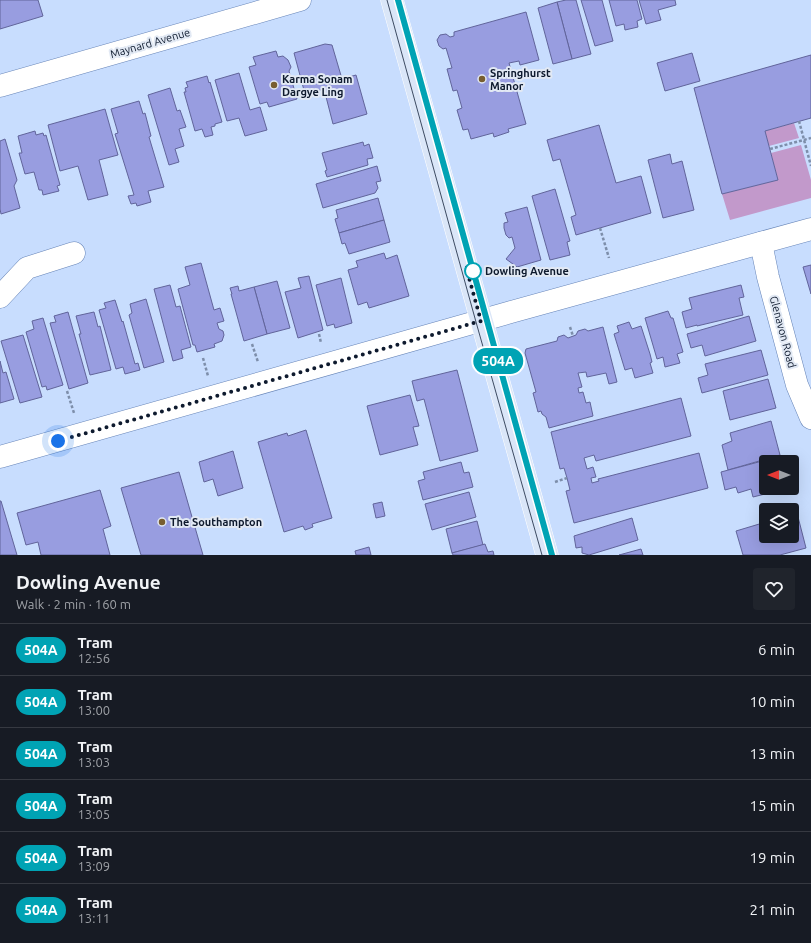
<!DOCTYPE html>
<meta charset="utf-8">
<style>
:root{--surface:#171b24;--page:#20242c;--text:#f1f3f6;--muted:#9ea1a6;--line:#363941}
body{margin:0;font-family:Ubuntu,sans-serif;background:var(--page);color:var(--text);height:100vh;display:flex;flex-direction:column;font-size:15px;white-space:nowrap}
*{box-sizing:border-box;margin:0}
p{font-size:13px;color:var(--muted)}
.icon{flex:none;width:22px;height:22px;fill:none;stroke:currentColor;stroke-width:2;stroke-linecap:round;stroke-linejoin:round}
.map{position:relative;height:555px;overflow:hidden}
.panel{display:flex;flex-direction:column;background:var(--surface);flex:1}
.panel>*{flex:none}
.badge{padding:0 8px;border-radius:13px;font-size:14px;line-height:26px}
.needle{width:26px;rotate:270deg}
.tools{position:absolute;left:759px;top:455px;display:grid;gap:8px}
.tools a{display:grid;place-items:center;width:40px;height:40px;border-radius:4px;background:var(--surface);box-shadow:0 4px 16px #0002;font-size:20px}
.you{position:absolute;width:20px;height:20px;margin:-10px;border:3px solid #fff;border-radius:50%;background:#1a73e8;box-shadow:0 0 0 6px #1a73e833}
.map>.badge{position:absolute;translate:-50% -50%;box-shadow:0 0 0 2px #fff}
.round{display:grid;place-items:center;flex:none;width:42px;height:42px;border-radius:4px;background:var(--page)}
.headline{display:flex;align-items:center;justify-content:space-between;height:68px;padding:0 16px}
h1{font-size:19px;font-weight:700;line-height:30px}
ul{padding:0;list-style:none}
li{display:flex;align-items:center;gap:12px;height:52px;padding:0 16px;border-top:1px solid var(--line)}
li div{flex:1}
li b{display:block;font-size:15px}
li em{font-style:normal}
li .badge{min-width:44px;font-weight:700;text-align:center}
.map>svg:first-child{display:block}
.green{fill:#c299cb}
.building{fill:#989de0;stroke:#61649a}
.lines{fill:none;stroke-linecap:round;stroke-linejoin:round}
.minor-casing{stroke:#6684b7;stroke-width:23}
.major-casing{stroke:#fff;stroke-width:23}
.path{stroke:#7d8eaa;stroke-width:2.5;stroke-dasharray:3 2;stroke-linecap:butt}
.minor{stroke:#fff;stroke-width:22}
.major{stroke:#dae6f8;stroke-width:22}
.tram{stroke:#3d4b62;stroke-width:1}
.line-casing{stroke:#fff;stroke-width:9}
.line{stroke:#00a3b4;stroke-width:6}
.walk{stroke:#0e1a2e;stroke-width:4;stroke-dasharray:0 7.2}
.poi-dot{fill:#785e2f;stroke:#e2e9f4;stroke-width:1.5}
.stop-dot{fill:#fff;stroke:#00a3b4;stroke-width:2}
.labels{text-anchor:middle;stroke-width:4;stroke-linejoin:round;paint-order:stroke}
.street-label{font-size:11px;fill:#0e1a2e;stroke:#e2e9f4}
.poi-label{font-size:11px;font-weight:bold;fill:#0e1a2e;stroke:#e2e9f4;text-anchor:start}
.stop-label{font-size:11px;font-weight:bold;fill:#0e1a2e;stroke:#e2e9f4;text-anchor:start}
</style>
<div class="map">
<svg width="811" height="555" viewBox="0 0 811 555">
<rect width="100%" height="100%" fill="#c8ddfe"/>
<g class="green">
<path d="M794,123l5,15 -30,8 -4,-15z"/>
<path d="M801,145l10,35v18l-81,22 -8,-26 56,-14 -7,-27z"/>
</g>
<g class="building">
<path d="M0,0h38l5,16 -43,13z"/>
<path d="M566,0h10l15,54 -19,5 -15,-57z"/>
<path d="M581,0h21l11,41 -18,5z"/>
<path d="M609,0h28l5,19 -5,2 1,6 -13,3 -1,-6 -8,2z"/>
<path d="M639,0h36l1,5 -18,5 3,10 -15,4z"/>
<path d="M557,2l15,57 -19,5 -15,-56z"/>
<path d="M526,12l13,48 -19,5 -1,-4 -10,2 17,61 -18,5 1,3 -15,5 -1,-4 -22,6 -3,-10 -5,1 -6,-20 5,-2 -5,-18 -4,1 -6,-22 5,-1 -6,-20 -3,1 -4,-3 -2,-6 3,-5 6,-1 4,3 4,-1v-4z"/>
<path d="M325,44l7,1 10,34 14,-4 11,39 -34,10 -9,-35 -19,5 -11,-41z"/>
<path d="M276,51l2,6 5,-1 5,4 3,7 -2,4 8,28 -28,8 -2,-5 -7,2 -11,-37 7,-2 -3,-8z"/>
<path d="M692,53l8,28 -35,10 -8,-28z"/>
<path d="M811,55v63l-46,13 13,49 -56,14 -28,-106z"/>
<path d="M239,73l11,37 10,-3 7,23 -22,6 -6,-18 -12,3 -12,-41z"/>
<path d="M207,76l2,7 1,-1 12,40 -7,2v2l-4,1 2,8 -8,2 -3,-8 -7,2 -11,-39h2l-1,-4 3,-1 -2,-5z"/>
<path d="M170,88l7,23 3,-1 6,17 -7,2 5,17 -9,3 4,13 -10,3 -21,-70z"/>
<path d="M139,101l4,13 2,-1 6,23 -2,1 15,50 -16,4 3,11 -14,4 -1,-3 -5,1 -3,-8 6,-1 -19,-61 3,-1 -7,-24z"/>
<path d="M105,109l13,46 -19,5 9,35 -20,5 -10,-34 -18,5 -12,-46z"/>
<path d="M599,125l17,58 25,-7 10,37 -75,22 -5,-18 5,-2 -16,-56 -7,2 -6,-21z"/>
<path d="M35,131l1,4 7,-2 1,3 2,-1 14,50 -3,1 2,5 -16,4 -1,-5h-3l-5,-18 -9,2 -6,-21h3l-4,-17z"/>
<path d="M5,139l12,41 -3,6 6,22 -19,6 -1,-5v-68z"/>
<path d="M363,142l1,4 5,-2 4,14 -6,1 1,6 -41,12 -2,-6 2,-1 -5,-17z"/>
<path d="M670,154l2,10 10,-3 12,49 -31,8 -15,-58z"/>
<path d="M377,166l4,15 -5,1 2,6 -3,5 -52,15 -7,-24z"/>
<path d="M555,189l15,52 -3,1 3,13 -20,5 -18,-64z"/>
<path d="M378,198l6,22 -45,13 -4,-14 3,-1 -2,-8z"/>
<path d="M527,207l14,53 -24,7 -11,-8 9,-11 -3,-11 -3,1 -3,-3 -2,-7v-5l4,-1 -3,-9z"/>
<path d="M384,220l6,22 -41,12 -4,-11 -3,1 -3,-11z"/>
<path d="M384,253l2,6 11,-4 12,41 -40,12 -2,-6 -9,3 -10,-35 10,-3 -2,-6z"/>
<path d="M201,263l13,47 6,-2 4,13 -7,2 2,6 4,2 1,4 -2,6 -8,3 1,3 -18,5 -2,-7h-2l-15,-56 12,-4 -5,-18z"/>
<path d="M811,265v29l-8,-27z"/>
<path d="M309,276l14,54 -25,8 -13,-46 16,-4 -3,-10z"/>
<path d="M341,278l11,45 -17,5 -1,-4 -7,2 -11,-41z"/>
<path d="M277,281l13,47 -23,6 -13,-47z"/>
<path d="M170,285l6,22 4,-1 11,41 -10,3 2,8 -10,3 -19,-72z"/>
<path d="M741,285l3,12 -5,1 4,17 -46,11v-1l-11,3 -4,-16 10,-3 -3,-11z"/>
<path d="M238,286l1,5 15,-4 13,47 -23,7 -13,-47h1l-2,-6z"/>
<path d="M146,299l18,63 -20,6 -15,-53 3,-2 -2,-9z"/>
<path d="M115,300l7,22 1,-1 12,43 3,-1 2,7 -15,4 -2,-7 -7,2 -17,-59 7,-2 -2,-5z"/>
<path d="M668,311l3,7h2l10,34 -6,2 3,9 -15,4 -2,-10 -6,2 -12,-41z"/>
<path d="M68,312l20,71 -19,6 -19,-66 6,-1 -2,-6z"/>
<path d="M94,312l4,15 2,-1 11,44 -21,5 -11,-41h2l-5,-18z"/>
<path d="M749,316l7,25 -51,15 -3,-11 -11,3 -4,-14z"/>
<path d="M43,318l20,67 -16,5 -1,-4 -4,1 -16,-55 8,-3 -2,-8z"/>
<path d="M629,322l3,7 9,-3 9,28 2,8 -2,1 3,10 -18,5 -3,-10 -7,2 -11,-36 5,-2 -2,-6z"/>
<path d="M603,327l14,55 -8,2 -3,-11 -19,4 -1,-5 -8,1 4,14 -4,1 1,5 4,-1 3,11 4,-1 3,14 -44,12 -3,-11 -4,-3 -1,-3 -3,1 -5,-19 3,-1 -11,-39 1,-4 31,-8 1,-4 6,-2 4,3 8,-3 2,-4 7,-2 3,2z"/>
<path d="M23,335l19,62 -22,6 -19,-62z"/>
<path d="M761,350l7,25 -66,18 -4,-15 10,-3 -3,-11z"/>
<path d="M0,361l3,12 3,-1 8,27 -14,4z"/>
<path d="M457,370l21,81 -38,10 -16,-62 -7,2 -5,-20z"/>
<path d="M768,379l8,29 -46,12 -7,-29z"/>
<path d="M410,395l9,31 -6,1 5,18 -38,10 -13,-49z"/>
<path d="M681,398l10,38 -95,25 -2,-6 -10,3 3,11 6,-2 3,10 -5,1 1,5 7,-2 -1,-2 101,-26 9,35 -134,35 -8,-32 4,-1 -3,-12 -3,-10 -4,1 -9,-37z"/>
<path d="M771,421l9,34 -52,15 -6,-25 10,-4 -2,-8z"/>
<path d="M306,430l26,88 -20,6 1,3 -8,3 -2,-4 -19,6 -26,-90 29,-9 1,3z"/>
<path d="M233,451l10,37 -25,8 -5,-17 -9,3 -5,-20z"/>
<path d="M781,456l2,6h-17v26h11v3l-24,6 -2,-8 -13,4 -2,-6 -11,3 -4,-18z"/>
<path d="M461,462l3,11 5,-1 4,15 -50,13 -5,-19 7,-2 -2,-7z"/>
<path d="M179,472l24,83h-62l-20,-67z"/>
<path d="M100,490l11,36 -8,3 7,26h-69l-3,-13 -12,3 -9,-32z"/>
<path d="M469,492l7,25 -44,13 -7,-26z"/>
<path d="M0,501h1l16,54h-17z"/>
<path d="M382,502l3,14 -9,2 -3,-14z"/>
<path d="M797,513l9,35 -26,7h-37l-7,-24 30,-9v14h26v-21z"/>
<path d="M632,518l6,22 -49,15 -7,-2v-6l-6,1 -2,-12z"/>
<path d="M477,521l6,24 -31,8 -6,-24z"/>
<path d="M485,544l3,8 5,-1 1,4h-41l-1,-2z"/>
<path d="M369,547l2,8h-15l-1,-4z"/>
<path d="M641,549l2,6h-24z"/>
</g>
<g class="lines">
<g class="minor-casing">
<g id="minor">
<path d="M0,86l300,-86"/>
<path d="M761,243l7,34 29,108 14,33"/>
<path d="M0,297l27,-29 47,-15"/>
<path d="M0,457l511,-145 300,-83"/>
</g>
</g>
<g class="major-casing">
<path id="major" d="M392,0l155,555"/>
</g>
<g class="path">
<path d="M799,121l12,45"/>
<path d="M770,149l41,-11"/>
<path d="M600,228l9,30"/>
<path d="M570,327l3,9"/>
<path d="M319,334l2,9"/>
<path d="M252,344l6,18"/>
<path d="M203,358l5,18"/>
<path d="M67,391l7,22"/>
<path d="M555,482l12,-4"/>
</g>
<use href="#minor" class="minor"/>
<use href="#major" class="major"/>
<g class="tram">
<path d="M387,0l89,322 66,233"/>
<path d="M398,0l154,555"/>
</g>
</g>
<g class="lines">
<g class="line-casing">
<path id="line" d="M398,0l154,555"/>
</g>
<use href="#line" class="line"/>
<path class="walk" d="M58,441l423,-120 -15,-54 7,4"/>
</g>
<g class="poi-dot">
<circle cx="482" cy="79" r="4"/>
<circle cx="274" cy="85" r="4"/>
<circle cx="162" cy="522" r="4"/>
</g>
<circle class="stop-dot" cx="473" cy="271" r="8"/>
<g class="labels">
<g class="street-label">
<text transform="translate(150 43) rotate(-16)" y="4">Maynard Avenue</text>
<text transform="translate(783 332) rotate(75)" y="4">Glenavon Road</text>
</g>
<g class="poi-label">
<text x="490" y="77">Springhurst<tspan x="490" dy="13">Manor</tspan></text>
<text x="282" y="83">Karma Sonam<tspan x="282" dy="13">Dargye Ling</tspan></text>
<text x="170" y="526">The Southampton</text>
</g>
<g class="stop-label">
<text x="485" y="275">Dowling Avenue</text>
</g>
</g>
</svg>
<div class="tools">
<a><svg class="needle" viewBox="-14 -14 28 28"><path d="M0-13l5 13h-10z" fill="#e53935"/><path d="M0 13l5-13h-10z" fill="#9ea1a6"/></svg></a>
<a><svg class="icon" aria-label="layers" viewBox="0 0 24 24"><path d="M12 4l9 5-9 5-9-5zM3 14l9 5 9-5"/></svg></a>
</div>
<div class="you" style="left:58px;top:441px"></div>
<b class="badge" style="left:498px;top:361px;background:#00a3b4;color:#fff">504A</b>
</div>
<section class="panel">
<div class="headline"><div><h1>Dowling Avenue</h1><p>Walk · 2 min · 160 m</p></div><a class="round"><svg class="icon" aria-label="heart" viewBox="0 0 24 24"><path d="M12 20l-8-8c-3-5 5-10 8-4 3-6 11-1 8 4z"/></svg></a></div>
<ul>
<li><span class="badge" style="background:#00a3b4;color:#fff">504A</span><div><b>Tram</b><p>12:56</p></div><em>6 min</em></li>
<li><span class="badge" style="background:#00a3b4;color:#fff">504A</span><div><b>Tram</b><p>13:00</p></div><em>10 min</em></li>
<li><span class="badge" style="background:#00a3b4;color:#fff">504A</span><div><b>Tram</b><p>13:03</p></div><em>13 min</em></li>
<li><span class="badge" style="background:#00a3b4;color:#fff">504A</span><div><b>Tram</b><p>13:05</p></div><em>15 min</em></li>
<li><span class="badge" style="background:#00a3b4;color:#fff">504A</span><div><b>Tram</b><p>13:09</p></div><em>19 min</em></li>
<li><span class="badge" style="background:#00a3b4;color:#fff">504A</span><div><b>Tram</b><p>13:11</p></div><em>21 min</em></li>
</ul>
</section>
